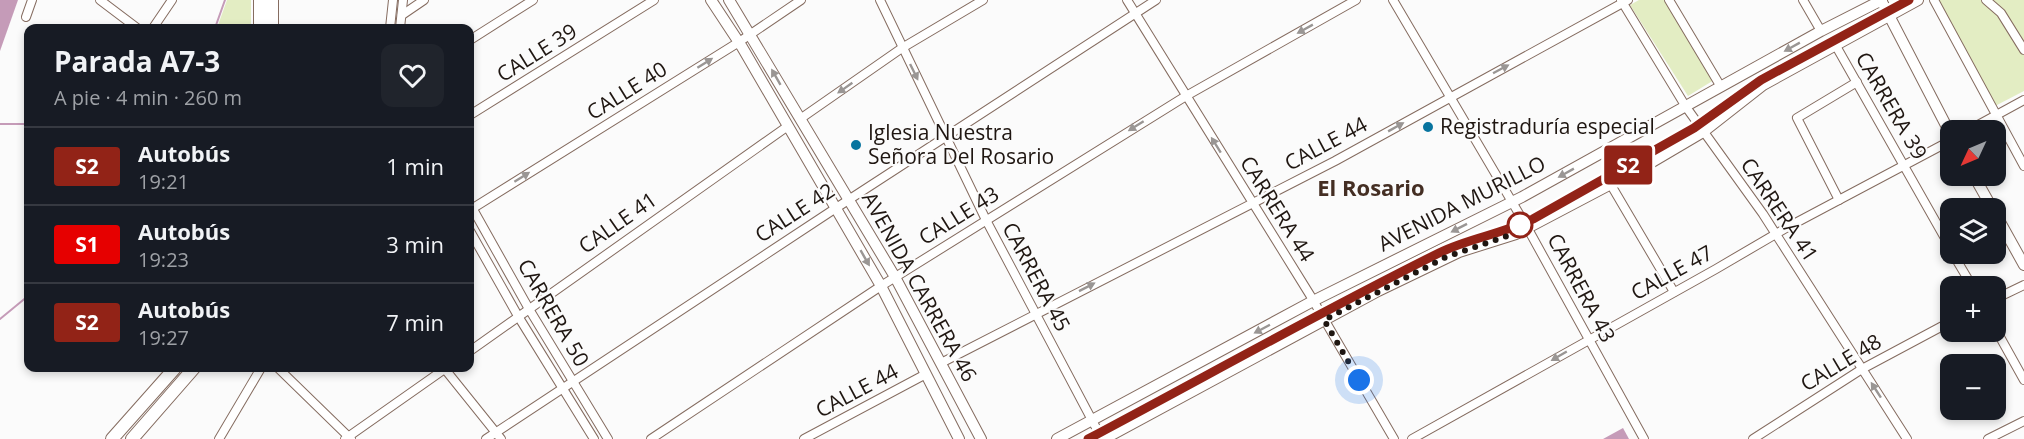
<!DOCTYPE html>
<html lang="es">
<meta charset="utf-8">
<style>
:root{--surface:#171b24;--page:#20242c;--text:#f1f3f6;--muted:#9ea1a6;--line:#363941}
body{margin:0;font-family:"Open Sans",sans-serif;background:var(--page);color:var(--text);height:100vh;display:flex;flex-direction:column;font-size:22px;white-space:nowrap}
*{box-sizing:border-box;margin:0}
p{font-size:20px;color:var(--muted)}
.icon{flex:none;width:33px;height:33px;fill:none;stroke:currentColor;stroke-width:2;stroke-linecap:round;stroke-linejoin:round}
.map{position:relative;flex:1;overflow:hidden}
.details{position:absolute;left:24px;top:24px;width:450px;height:348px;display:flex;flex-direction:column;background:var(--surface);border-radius:12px;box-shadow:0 3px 9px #0003}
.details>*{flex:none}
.badge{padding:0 12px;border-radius:4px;font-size:21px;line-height:39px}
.needle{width:39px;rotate:226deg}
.buttons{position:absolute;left:1940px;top:120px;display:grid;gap:12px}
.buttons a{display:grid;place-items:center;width:66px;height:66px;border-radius:12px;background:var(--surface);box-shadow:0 3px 9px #0003;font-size:30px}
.you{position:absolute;width:30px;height:30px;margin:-15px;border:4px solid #fff;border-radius:50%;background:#1a73e8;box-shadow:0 0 0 9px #1a73e833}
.map>.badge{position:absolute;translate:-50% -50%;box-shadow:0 0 0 3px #fff}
.round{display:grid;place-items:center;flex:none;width:63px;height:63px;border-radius:12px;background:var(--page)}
.head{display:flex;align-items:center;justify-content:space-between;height:102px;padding:0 30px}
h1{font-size:28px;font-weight:700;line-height:45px}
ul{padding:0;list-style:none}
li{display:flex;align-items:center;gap:18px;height:78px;padding:0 30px;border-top:2px solid var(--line)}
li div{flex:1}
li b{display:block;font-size:22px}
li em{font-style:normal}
li .badge{min-width:66px;font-weight:700;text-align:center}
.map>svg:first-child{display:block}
.green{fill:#e3edc3}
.water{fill:#c59bb8}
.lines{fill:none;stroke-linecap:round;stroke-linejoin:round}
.stream{stroke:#c59bb8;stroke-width:2}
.minor-casing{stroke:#856c60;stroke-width:10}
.major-casing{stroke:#856c60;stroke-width:12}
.highway-casing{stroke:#856c60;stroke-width:14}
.minor{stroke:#fff;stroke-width:8}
.major{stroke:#fff;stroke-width:10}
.highway{stroke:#fff;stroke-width:12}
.oneway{fill:#9a9694}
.line-casing{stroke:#fff;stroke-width:14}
.line{stroke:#922317;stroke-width:9}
.walk{stroke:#1f1611;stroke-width:6;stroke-dasharray:0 10.8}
.poi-dot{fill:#08749f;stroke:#fbfbfb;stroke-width:2}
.stop-dot{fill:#fff;stroke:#922317;stroke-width:3}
.labels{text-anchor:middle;stroke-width:4.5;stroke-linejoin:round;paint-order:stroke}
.street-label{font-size:21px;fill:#1f1611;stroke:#fbfbfb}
.poi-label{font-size:21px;fill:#1f1611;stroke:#fbfbfb;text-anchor:start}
.neighbourhood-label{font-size:22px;font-weight:bold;fill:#442e23;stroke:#fbfbfb}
</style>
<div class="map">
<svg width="2024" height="439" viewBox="0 0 2024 439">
<rect width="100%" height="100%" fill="#fbfbfb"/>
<g class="green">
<path d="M227,0h24v28h-34z"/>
<path d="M1639,0h26l49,80 -26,16 -58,-91z"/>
<path d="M1938,0h86v91l-29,15z"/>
</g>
<g class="water">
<path d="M0,0h18l-18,51z"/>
<path d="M1623,428l6,11h-26z"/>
</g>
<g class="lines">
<g class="stream">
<path d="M215,28l10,-28"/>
<path d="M0,124h28"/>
<path d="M0,319l28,-23"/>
</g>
<g class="minor-casing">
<g id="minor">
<path d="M100,0l37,28"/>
<path d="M880,0l106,220 116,219"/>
<path d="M1127,0l183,295 84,144"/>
<path d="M1393,0l135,229 116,210"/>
<path d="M1621,0l65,107 77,107 144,225"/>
<path d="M1669,0l52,87"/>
<path d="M1803,0l18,31"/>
<path d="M1934,0l90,166"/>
<path d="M1986,0l15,13 23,37"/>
<path d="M402,15l22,-15"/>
<path d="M26,17l6,-17"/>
<path d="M153,28l19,-28"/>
<path d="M390,28l3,-28"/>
<path d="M400,28l3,-28"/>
<path d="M470,40l63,-40"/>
<path d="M1836,46l114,201"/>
<path d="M470,115l184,-115"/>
<path d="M800,119l102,-71 81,-48"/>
<path d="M1969,130l55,-30"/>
<path d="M1611,185l63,107"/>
<path d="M1839,200l-42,-82 60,-36"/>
<path d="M470,204l59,105 79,130"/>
<path d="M470,210l269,-168 62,-42"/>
<path d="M470,231l48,85 76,123"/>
<path d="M1953,254l19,32"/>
<path d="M1995,299l29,-14"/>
<path d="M1995,328l29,52"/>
<path d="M470,351l318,-225"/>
<path d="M941,363l394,-202 293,-161"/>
<path d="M278,368l73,71"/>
<path d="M444,368l57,71"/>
<path d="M219,439l42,-71"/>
<path d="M345,439l101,-71"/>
<path d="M486,439l347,-229 323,-210"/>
<path d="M651,439l230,-153 305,-190 170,-96"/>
<path d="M804,439l122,-65"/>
<path d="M1412,439l304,-170 70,-41 164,-87"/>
<path d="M1753,439l109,-70 88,-47"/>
<path d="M1988,439l36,-18"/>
</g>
</g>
<g class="major-casing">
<g id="major">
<path d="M711,0l31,47 139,239 78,153"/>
<path d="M729,0l166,277 86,162"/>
<path d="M1881,0l69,133"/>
<path d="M1974,176l18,32"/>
<path d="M1995,213l29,52"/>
<path d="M1057,439l256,-138 209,-104 299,-166 61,-31"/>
<path d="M1104,439l274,-148 81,-39 57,-18 131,-69 56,-33 60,-47 155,-85"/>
</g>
</g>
<g class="highway-casing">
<g id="highway">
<path d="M260,0v28"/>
<path d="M272,28v-28"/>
<path d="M112,439l63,-71"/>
<path d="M132,439l62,-71"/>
</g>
</g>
<use href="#minor" class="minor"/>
<use href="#major" class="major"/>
<use href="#highway" class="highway"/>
</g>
<defs><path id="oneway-solid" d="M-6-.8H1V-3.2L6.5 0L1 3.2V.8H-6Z" transform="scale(1.5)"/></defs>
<g class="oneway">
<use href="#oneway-solid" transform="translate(1305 29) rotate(151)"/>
<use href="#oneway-solid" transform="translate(1792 47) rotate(151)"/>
<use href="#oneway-solid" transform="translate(705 63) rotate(-32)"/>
<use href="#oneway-solid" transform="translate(1501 69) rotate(-28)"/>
<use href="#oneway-solid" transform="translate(914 72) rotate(64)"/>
<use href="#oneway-solid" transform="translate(776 77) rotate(-120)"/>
<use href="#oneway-solid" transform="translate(845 88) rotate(145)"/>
<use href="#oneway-solid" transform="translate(1136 126) rotate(148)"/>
<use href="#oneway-solid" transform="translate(1396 127) rotate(-29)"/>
<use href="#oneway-solid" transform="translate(1216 145) rotate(-122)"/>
<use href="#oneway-solid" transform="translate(1566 173) rotate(151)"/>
<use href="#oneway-solid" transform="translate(522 177) rotate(-32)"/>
<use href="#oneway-solid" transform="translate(1459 228) rotate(153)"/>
<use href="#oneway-solid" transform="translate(865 258) rotate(60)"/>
<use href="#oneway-solid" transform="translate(1087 287) rotate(-27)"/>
<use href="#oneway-solid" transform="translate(1262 329) rotate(152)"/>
<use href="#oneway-solid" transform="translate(1559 356) rotate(150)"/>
<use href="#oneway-solid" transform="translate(1876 390) rotate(-123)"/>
</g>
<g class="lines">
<g class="line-casing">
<path id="line" d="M1088,439c117,-62 232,-127 351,-186 30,-15 64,-19 94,-34l161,-91 67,-48 148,-80"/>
</g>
<use href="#line" class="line"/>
<path class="walk" d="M1359,380l-35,-60 122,-63 82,-28 -4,-6 -4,2"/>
</g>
<g class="poi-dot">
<circle cx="1428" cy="127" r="6"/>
<circle cx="856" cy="145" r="6"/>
</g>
<circle class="stop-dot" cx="1520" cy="225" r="12"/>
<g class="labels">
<g class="street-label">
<text transform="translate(537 53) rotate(-32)" y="7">CALLE 39</text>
<text transform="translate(627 91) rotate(-32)" y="7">CALLE 40</text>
<text transform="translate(1891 106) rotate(60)" y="7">CARRERA 39</text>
<text transform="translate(1326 144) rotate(-28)" y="7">CALLE 44</text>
<text transform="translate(1462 204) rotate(-27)" y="7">AVENIDA MURILLO</text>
<text transform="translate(1277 209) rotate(58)" y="7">CARRERA 44</text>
<text transform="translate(1779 210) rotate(56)" y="7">CARRERA 41</text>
<text transform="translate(795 213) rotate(-33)" y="7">CALLE 42</text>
<text transform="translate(959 216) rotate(-32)" y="7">CALLE 43</text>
<text transform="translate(618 223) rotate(-35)" y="7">CALLE 41</text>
<text transform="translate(1672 273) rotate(-29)" y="7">CALLE 47</text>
<text transform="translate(1036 277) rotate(62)" y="7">CARRERA 45</text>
<text transform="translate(919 287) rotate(61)" y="7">AVENIDA CARRERA 46</text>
<text transform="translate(1581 288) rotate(62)" y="7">CARRERA 43</text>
<text transform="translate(553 313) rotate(60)" y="7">CARRERA 50</text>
<text transform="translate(1841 363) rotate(-31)" y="7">CALLE 48</text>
<text transform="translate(857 391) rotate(-28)" y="7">CALLE 44</text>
</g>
<g class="poi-label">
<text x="1440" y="134">Registraduría especial</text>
<text x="868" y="140">Iglesia Nuestra<tspan x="868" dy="24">Señora Del Rosario</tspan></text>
</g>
<g class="neighbourhood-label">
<text x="1371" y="196">El Rosario</text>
</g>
</g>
</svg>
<div class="buttons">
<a><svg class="needle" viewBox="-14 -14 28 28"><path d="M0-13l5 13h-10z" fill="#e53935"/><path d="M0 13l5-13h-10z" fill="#9ea1a6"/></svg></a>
<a><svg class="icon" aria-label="layers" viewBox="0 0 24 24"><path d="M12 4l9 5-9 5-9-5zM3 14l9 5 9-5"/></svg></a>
<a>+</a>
<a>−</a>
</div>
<div class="you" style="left:1359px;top:380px"></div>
<b class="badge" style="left:1628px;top:165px;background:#922317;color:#fff">S2</b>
<section class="details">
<div class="head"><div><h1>Parada A7-3</h1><p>A pie · 4 min · 260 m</p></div><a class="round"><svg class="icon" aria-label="heart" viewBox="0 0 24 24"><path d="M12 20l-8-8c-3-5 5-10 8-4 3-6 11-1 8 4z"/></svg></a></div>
<ul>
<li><span class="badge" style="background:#922317;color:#fff">S2</span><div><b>Autobús</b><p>19:21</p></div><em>1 min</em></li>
<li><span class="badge" style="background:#e60000;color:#fff">S1</span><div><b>Autobús</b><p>19:23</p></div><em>3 min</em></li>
<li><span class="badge" style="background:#922317;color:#fff">S2</span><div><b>Autobús</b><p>19:27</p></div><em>7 min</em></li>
</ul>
</section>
</div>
